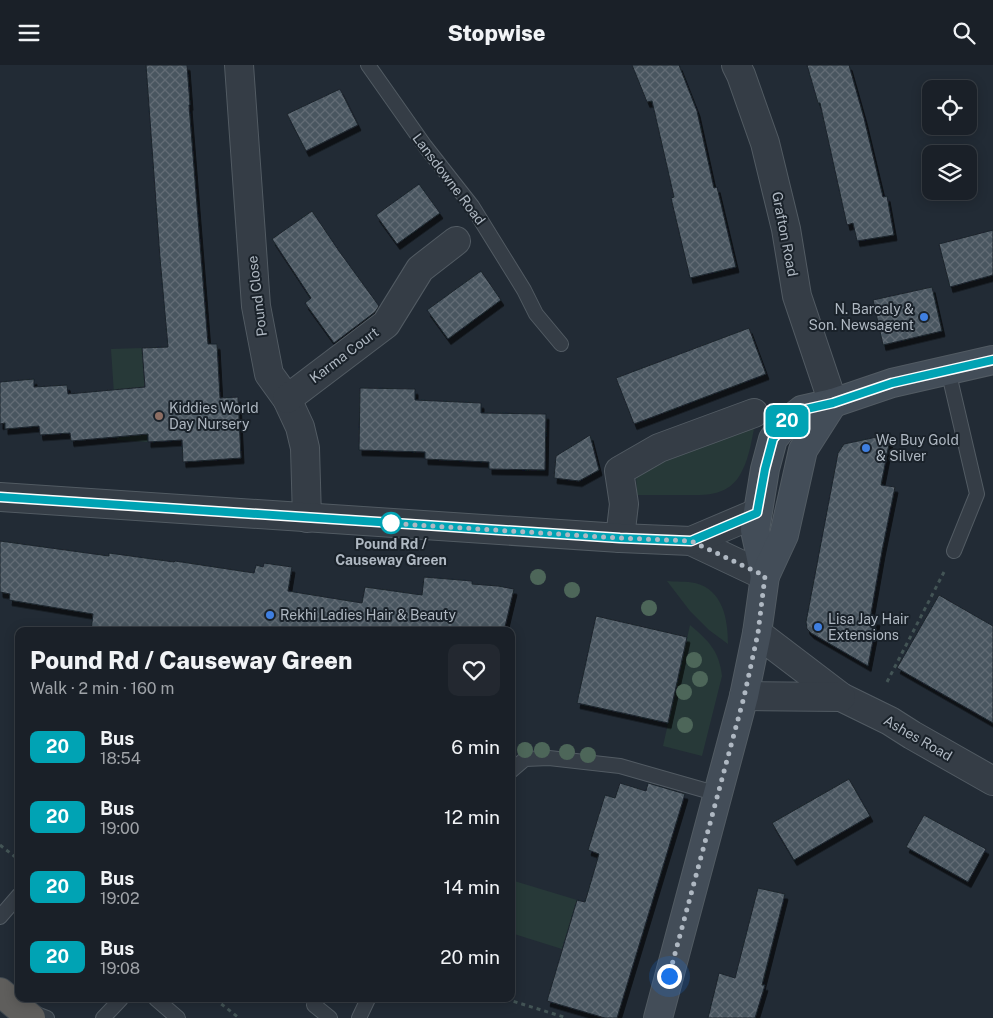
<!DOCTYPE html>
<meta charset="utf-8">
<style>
:root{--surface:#1a2028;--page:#232830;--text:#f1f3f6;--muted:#9fa3a8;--line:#383e45}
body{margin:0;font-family:"Public Sans",sans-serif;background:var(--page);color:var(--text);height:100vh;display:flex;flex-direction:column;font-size:19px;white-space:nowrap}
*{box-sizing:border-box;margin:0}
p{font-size:16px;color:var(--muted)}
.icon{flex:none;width:28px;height:28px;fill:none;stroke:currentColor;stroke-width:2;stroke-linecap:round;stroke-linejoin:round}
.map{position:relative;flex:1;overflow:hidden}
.drawer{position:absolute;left:15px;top:562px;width:500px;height:375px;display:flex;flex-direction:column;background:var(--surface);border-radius:10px;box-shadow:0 2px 12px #0003,0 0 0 1px var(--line)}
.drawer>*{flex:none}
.badge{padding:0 10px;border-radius:8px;font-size:18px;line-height:32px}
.tools{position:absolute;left:922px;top:15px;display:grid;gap:10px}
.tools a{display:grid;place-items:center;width:55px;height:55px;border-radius:10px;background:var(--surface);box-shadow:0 2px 12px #0003,0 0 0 1px var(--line);font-size:25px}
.you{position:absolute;width:25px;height:25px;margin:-12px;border:4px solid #fff;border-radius:50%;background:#1a73e8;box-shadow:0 0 0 8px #1a73e833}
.map>.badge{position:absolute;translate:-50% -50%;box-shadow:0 0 0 2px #fff}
.round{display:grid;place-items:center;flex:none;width:52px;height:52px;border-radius:10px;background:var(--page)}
.summary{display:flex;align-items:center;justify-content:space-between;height:85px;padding:0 15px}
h1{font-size:24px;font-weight:800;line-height:38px}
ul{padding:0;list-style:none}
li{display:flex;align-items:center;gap:15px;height:70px;padding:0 15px}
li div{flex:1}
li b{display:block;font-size:19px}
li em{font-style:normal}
li .badge{min-width:55px;font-weight:700;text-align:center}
header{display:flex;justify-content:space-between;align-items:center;height:65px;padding:0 15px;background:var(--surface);font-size:22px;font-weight:800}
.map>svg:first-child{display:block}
.green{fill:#273938}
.building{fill:url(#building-cross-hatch);stroke:#1c242c;filter:url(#shadow)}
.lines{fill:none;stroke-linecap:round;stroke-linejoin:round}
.service-casing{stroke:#525b63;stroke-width:16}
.minor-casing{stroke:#525b63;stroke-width:30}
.tertiary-casing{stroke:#525b63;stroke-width:30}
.secondary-casing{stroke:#525b63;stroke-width:30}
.trunk-casing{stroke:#3f4850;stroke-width:30}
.path{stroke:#435455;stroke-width:3;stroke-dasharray:4 4;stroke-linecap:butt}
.service{stroke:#353d46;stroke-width:14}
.minor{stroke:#353d46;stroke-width:28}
.tertiary{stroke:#353d46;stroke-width:28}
.secondary{stroke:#434d58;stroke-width:28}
.trunk{stroke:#5f5e5c;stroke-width:28}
.tree{fill:#4d6659}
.line-casing{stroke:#fff;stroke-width:11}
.line{stroke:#00a3b4;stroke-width:8}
.walk{stroke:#afb8c2;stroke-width:5;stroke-dasharray:0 9}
.shop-dot{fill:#3f7fe0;stroke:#1a222a;stroke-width:2}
.education-dot{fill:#8d6e63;stroke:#1a222a;stroke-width:2}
.stop-dot{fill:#fff;stroke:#00a3b4;stroke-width:2.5}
.labels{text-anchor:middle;stroke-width:4;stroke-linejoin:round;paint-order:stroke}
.street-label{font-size:14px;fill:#afb8c2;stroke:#1a222a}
.poi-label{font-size:14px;fill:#afb8c2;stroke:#1a222a;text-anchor:start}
.stop-label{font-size:14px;font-weight:bold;fill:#afb8c2;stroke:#1a222a}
</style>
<header><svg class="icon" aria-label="menu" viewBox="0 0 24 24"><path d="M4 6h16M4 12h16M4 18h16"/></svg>Stopwise<svg class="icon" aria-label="search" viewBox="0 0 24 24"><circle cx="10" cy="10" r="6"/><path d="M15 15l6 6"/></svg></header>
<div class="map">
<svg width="993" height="953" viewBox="0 0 993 953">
<defs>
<pattern id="building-cross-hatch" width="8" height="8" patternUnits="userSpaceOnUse" patternTransform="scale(1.25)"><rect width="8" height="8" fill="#4a5660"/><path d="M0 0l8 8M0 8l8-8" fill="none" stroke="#626c75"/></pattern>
<filter id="shadow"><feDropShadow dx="3" dy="5.5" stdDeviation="0" flood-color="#0009"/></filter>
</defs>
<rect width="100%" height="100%" fill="#222b35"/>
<g class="green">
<path d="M142,283l6,94 -31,-2 -6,-91z"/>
<path d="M756,355c-4,16 -6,36 -14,51 -13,27 -38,24 -63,24 -14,0 -28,0 -42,0l-1,-21 16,-18z"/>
<path d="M667,516c9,1 20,0 28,2 28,7 33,36 33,61l-19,-14 -19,-19z"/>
<path d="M690,560c19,16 29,26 32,51l-20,80 -39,-10z"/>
<path d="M511,815l66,20 -15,49 -51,-16z"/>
</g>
<g class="building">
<path d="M146,0h41l3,40h-1l19,239h9l3,54 18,-1 3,61 -58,4 -1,-22 -34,2v-8l-77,7 -1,-8 -30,2 -1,-9 -34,3v-6l-5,1v-42l34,-3v8l33,-2 1,9 77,-7 -3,-39 26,-1 -8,-89z"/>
<path d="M632,0h47l18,46 17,77 3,-1 19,80 -46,11 -19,-80 3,-1 -22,-96 -5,1z"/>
<path d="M807,0h42l15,53 19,79 4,-1 7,39 -37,6 -4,-18 -6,2 -27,-122h-2z"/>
<path d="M340,24l18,36 -52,26 -19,-37z"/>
<path d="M419,119l21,29 -43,31 -21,-29z"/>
<path d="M312,146l27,40 40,55 -4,6 -41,31 -29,-40 6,-5 -39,-59z"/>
<path d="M993,165v45l-43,12 -11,-43z"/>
<path d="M481,206l20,29 -53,39 -21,-29z"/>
<path d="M932,222l10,44 -59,14 -10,-45z"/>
<path d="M749,263l17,46 -132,50 -18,-46z"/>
<path d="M360,323l55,1v11l66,3v10l65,1 -1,56 -56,-1v-7l-64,-3v-7l-66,-2z"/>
<path d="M891,369l-10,51 14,2 -13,64 -12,68 7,1 -9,46 -57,-33 -4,-4 -1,-7 32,-169 6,-9z"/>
<path d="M590,370l9,35 -20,11 -25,-3 2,-22z"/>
<path d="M0,476l109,15v-3l65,9 1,-1 79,12 2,-8 7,2 1,-4 28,4 -4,24 74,12 3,-16 57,8 2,-18 48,4v3l26,2 16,3 -10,42h-413l2,-17 -84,-14 1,-6 -10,-2z"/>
<path d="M939,530l54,31v97l-96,-55z"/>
<path d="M596,551l91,21 -19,86 -91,-20z"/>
<path d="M849,714l21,37 -76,44 -22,-37z"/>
<path d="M620,718l26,8 2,-8 37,11 -68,224h-12l-58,-17 30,-101 8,2 14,-48 -11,-4 17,-55 10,3z"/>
<path d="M924,750l62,34 -18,33 -62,-35z"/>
<path d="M758,823l27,6 -23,91h3l-10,33h-47l11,-45 16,5z"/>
</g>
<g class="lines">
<g class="service-casing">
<g id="service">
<path d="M368,0l57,81 47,60 52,84 12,24 25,30"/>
<path d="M948,305l29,124 -23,57"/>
<path d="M511,706l14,-12 24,-1 71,8 98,28"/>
<path d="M0,852l19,-22"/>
<path d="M156,934l22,19"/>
<path d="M314,940l16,13"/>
<path d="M26,945l21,8"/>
<path d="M103,953l18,-19"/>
<path d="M359,953l9,-19"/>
</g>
</g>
<g class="minor-casing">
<g id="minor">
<path d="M239,0l17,241 13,68 18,25 13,28 5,21 2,70"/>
<path d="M287,334l99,-75 34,-55 36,-28"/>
<path d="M620,473l4,-34 -5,-33 40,-23 95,-35"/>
</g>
</g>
<g class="tertiary-casing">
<g id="tertiary">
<path d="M736,0l5,10 24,68 21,86 11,67 36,107"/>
<path d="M0,432l620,41 71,3 74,35"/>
<path d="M691,476l66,-28"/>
<path d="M757,568l84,64 49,24 22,14 81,46"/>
<path d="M744,631l97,1"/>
</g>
</g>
<g class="secondary-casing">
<g id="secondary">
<path d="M765,511l-10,-46 10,-61 8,-30 14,-17 15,-12 31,-7 59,-20 101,-23"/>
<path d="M658,953l86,-322 13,-63 8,-57 19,-41 19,-85 30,-47"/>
</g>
</g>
<g class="trunk-casing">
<path id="trunk" d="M0,927l31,26"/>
</g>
<g class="path">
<path d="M887,617l57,-110"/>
<path d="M0,780l19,15"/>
<path d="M215,934l24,19"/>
<path d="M506,934l61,19"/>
</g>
<use href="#service" class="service"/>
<use href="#minor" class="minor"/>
<use href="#tertiary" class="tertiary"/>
<use href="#secondary" class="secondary"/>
<use href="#trunk" class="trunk"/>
</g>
<g class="tree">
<circle cx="538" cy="512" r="8"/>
<circle cx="572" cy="525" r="8"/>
<circle cx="649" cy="543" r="8"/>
<circle cx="694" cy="595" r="8"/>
<circle cx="700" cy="614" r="8"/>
<circle cx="684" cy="627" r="8"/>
<circle cx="685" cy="660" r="8"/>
<circle cx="525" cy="685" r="8"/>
<circle cx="542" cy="685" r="8"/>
<circle cx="567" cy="687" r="8"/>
<circle cx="588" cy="690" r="8"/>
</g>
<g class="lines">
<g class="line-casing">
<path id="line" d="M0,432l620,41 71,3 66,-28 8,-44 8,-30 14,-17 15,-12 31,-7 59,-20 101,-23"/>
</g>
<use href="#line" class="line"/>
<path class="walk" d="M391,458h-6l235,15 71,3 74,35 -7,57 -14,64 -75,279"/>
</g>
<g class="shop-dot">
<circle cx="924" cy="252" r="5"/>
<circle cx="866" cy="383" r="5"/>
<circle cx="270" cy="550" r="5"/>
<circle cx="818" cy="562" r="5"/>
</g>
<circle class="education-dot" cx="159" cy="351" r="5"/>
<circle class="stop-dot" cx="391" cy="458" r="10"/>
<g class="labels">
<g class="street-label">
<text transform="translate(449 114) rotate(53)" y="5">Lansdowne Road</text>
<text transform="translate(785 169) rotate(79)" y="5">Grafton Road</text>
<text transform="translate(257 231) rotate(-97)" y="5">Pound Close</text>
<text transform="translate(344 290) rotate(-37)" y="5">Karma Court</text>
<text transform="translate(918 673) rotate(30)" y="5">Ashes Road</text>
</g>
<g class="poi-label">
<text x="914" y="249" text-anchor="end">N. Barcaly &amp;<tspan x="914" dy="16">Son. Newsagent</tspan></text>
<text x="169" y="348">Kiddies World<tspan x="169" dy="16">Day Nursery</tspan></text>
<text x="876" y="380">We Buy Gold<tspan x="876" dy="16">&amp; Silver</tspan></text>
<text x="280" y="555">Rekhi Ladies Hair &amp; Beauty</text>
<text x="828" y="559">Lisa Jay Hair<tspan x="828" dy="16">Extensions</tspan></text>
</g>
<g class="stop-label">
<text x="391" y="484">Pound Rd /<tspan x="391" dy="16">Causeway Green</tspan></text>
</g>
</g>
</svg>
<div class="tools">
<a><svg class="icon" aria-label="locate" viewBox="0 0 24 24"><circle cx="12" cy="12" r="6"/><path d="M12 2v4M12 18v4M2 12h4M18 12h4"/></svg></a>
<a><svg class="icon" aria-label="layers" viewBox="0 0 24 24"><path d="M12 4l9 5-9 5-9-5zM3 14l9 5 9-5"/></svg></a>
</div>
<div class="you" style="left:669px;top:911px"></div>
<b class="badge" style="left:787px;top:356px;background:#00a3b4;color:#fff">20</b>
<section class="drawer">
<div class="summary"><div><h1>Pound Rd / Causeway Green</h1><p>Walk · 2 min · 160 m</p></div><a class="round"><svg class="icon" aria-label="heart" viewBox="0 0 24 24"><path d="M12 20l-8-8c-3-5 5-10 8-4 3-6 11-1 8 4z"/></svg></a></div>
<ul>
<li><span class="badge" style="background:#00a3b4;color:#fff">20</span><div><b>Bus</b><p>18:54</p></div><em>6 min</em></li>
<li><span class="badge" style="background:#00a3b4;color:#fff">20</span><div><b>Bus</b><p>19:00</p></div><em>12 min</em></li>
<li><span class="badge" style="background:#00a3b4;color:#fff">20</span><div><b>Bus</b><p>19:02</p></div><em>14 min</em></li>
<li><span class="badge" style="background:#00a3b4;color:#fff">20</span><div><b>Bus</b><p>19:08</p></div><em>20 min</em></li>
</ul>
</section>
</div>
